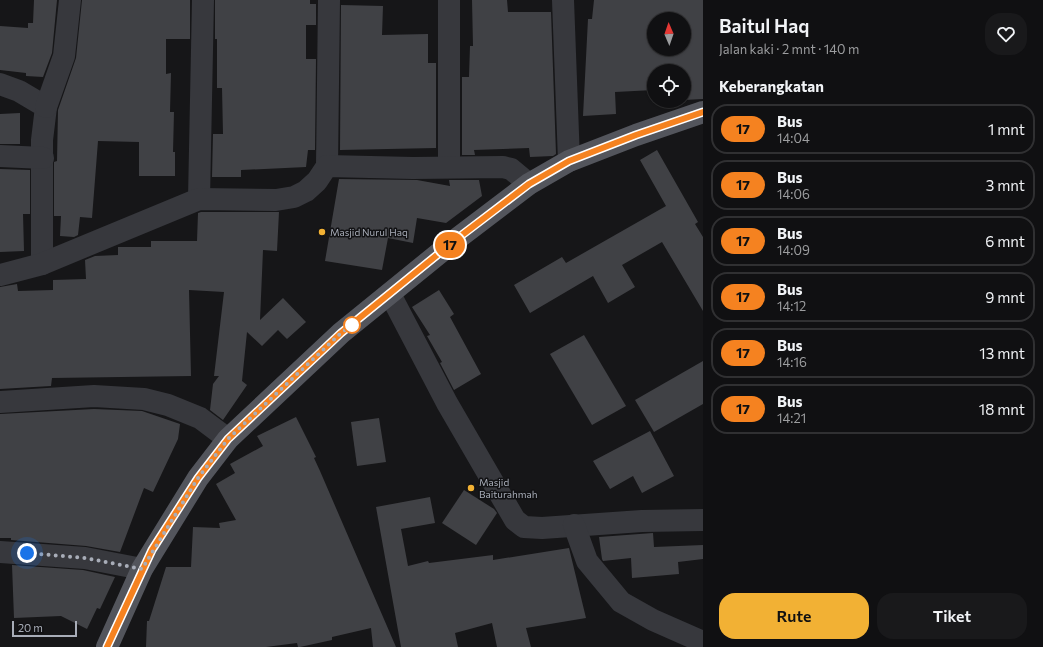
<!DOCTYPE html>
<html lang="id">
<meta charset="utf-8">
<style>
:root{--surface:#101012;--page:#19191b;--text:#f1f3f6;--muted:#9c9d9f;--line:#303032;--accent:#f2b134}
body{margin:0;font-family:Commissioner,sans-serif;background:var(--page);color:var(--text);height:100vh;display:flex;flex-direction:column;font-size:15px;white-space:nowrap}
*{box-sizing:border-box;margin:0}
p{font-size:13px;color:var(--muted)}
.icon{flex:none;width:22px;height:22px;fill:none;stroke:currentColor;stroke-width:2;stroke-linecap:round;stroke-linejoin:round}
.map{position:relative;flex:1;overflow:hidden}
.sheet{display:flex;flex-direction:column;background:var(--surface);width:340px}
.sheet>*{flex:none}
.badge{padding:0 8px;border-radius:13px;font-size:14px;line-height:26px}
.needle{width:26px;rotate:358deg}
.fabs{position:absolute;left:647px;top:12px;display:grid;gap:8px}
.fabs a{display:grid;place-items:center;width:44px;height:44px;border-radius:50%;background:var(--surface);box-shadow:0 1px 3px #0004,0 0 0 1px var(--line);font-size:20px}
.scale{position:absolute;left:12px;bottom:10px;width:65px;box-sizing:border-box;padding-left:4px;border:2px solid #a8adb8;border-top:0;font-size:11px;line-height:14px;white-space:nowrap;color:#a8adb8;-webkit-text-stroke:3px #111113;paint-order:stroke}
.you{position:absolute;width:20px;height:20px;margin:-10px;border:3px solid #fff;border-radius:50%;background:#1a73e8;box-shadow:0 0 0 6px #1a73e833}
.map>.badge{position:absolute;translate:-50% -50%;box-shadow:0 0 0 2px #fff}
h2{padding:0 16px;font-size:15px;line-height:36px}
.round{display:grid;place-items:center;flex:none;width:42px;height:42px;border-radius:16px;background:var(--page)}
.overview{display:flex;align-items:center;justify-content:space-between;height:68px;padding:0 16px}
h1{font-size:19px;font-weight:600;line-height:30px}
.button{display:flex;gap:8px;margin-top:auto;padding:8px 16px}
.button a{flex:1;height:46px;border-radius:16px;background:var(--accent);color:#111;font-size:16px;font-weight:600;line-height:46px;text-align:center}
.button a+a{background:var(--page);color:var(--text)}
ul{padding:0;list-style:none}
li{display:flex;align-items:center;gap:12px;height:50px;margin:0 8px 6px;padding:0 8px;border:2px solid var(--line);border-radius:16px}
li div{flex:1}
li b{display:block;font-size:15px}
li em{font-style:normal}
li .badge{min-width:44px;font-weight:700;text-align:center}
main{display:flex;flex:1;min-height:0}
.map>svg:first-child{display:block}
.building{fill:#404145;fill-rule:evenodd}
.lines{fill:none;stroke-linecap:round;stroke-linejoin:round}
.minor{stroke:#37383d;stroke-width:22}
.major{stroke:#53555c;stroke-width:22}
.line-casing{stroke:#fff;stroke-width:9}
.line{stroke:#f58220;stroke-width:6}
.walk{stroke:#a8adb8;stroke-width:4;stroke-dasharray:0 7.2}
.poi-dot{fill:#f2b134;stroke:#111113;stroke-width:1.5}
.stop-dot{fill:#fff;stroke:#f58220;stroke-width:2}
.labels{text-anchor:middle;stroke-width:3;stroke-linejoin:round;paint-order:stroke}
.poi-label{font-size:10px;fill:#a8adb8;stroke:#111113;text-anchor:start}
</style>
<main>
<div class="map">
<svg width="703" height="647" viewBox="0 0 703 647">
<rect width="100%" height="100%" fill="#161618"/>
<g class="building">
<path d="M34,0h23l-5,53 -9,24 -17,-1v-3l-26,-3v-44l28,2v-5h5z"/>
<path d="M82,0h108v39h-24v35l5,-1 -1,39h4l-1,40h2v24h-36v-34l-41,-1 -6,77 -12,-1 -2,18 -4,2 -14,-1 1,-20h-7v-54l3,-1 1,-51 18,-52z"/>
<path d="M215,0h95v4h6v21h-10v34h10l-1,91h-7l-2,17 -65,3v7h-29l1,-43h10l-1,-46h-5v-49h-2z"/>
<path d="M472,0h35l1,12h43l5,142 -3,2 -23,1 -1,-9 -55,2 1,5h-13v-78h7l1,-31h3z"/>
<path d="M594,0h109v99l-19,1v-29h-30v19l-39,2 1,22 -33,2 5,-97h4zM654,19h30v30h-30z"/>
<path d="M341,5l42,1 -1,29 46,-1v29h8v85l-96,2z"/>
<path d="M20,113v31h-20v-30z"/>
<path d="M657,150l41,72 -3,2 8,13v74l-41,-69 -40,23 13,22 -27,16 -15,-27 -63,37 -16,-28 48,-28 4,6 100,-57 -26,-46z"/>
<path d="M0,169l30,1v44h-7l1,37 -24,1z"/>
<path d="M339,179l78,1 33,6 -1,-6h30l3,16 -36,27 -29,-5 -4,25 -25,-5 -6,32 -57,-9z"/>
<path d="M201,212h78l-2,39 -14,-1 -3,70 23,-22 23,24 -19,17 -9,-9 -16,16 -15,-14 -5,49 5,4 -24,35 -13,-10 3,-26 6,-8h-5l10,-84 -35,-2 2,86 -139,2 -1,8 -51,3v-102l17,-3 1,7 35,-1v-10l33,-1 -1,-19 10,-4 23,-1v-8h33v-6h46l1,-28z"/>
<path d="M439,290l15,24 -4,3 31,57 -27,16 -14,-27 2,-1 -15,-26 3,-1 -18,-28z"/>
<path d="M584,335l42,71 -34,19 -42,-71z"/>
<path d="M703,361v43l-49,28 -19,-32z"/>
<path d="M94,409l48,2 38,13 -2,15 -25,53 -9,-4 -24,64 -34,-6 -75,-6v-2h-11v-124z"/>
<path d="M296,417l20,40 -2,1 6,13 76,176h-23l-2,-19 -39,9v3l-32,7h-2l-1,-4 -31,4h-120l1,-26h2l17,-54h25l2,-40 27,1 -1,-5 17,-3 -20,-36 19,-11 -5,-9 33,-18 -6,-10z"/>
<path d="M379,418l7,44 -29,4 -6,-44z"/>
<path d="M650,431l24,45 -32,17 -9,-17 -23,13 -17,-28z"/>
<path d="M464,490l30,19 3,4 -21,32 -34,-22z"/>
<path d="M430,497l5,26 -34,6 7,37 20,-5 1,2 64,-8v5l76,-12 17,70 -60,10 5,19h-34l-5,-24 -37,10 3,14h-57l-25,-140z"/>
<path d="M653,533l1,14 49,-2v14l-25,3 1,12 -47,4 -1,-20 -28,3 -1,-2 -3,-22z"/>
<path d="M12,565l71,5 32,7 -15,32 -3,-1 -10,21 -26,-13 -47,2z"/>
</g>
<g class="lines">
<g class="minor">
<path d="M563,0l6,161"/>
<path d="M0,84l19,7 27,16 -4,33v124"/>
<path d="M46,107l18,-51 6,-56"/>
<path d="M0,156l43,2"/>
<path d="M327,166l2,-166"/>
<path d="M449,167v-167"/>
<path d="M199,199l4,-199"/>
<path d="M0,275l42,-11 157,-65 77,1 18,-3 12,-6 11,-10 10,-15 86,2 90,-1 8,2 18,15"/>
<path d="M390,294l57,109 68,117 9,7 18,1 100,-7 61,-1"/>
<path d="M0,402l94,-6 50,3 24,6 32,13 28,21"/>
<path d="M574,525l13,36 34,41 32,18 50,22"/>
<path d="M0,552l85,6 57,11"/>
</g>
<path class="major" d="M107,647l35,-78 56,-91 30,-39 113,-106 117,-95 71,-54 40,-23 67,-26 67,-23"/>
</g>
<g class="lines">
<g class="line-casing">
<path id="line" d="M107,647l45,-97 46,-72 30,-39 113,-106 117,-95 71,-54 40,-23 67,-26 67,-23"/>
</g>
<use href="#line" class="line"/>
<path class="walk" d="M27,553l58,5 57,11 56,-91 30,-39 113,-106 11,-8"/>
</g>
<g class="poi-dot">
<circle cx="322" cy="232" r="4"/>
<circle cx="471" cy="488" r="4"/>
</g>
<circle class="stop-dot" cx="352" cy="325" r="8"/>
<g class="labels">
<g class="poi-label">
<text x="330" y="236">Masjid Nurul Haq</text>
<text x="479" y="486">Masjid<tspan x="479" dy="12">Baiturahmah</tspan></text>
</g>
</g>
</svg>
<div class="fabs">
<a><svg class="needle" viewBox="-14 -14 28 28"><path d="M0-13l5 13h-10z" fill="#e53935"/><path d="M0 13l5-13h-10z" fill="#9c9d9f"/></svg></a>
<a><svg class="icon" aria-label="locate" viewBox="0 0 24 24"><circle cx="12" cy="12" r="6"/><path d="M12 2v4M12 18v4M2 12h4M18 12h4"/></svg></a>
</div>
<div class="scale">20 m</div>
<div class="you" style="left:27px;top:553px"></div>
<b class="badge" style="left:450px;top:245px;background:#f58220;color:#111">17</b>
</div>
<section class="sheet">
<div class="overview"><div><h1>Baitul Haq</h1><p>Jalan kaki · 2 mnt · 140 m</p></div><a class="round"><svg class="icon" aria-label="heart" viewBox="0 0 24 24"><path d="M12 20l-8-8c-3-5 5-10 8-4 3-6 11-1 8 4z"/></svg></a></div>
<h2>Keberangkatan</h2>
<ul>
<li><span class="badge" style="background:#f58220;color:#111">17</span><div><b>Bus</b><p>14:04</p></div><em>1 mnt</em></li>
<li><span class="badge" style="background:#f58220;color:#111">17</span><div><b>Bus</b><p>14:06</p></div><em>3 mnt</em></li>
<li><span class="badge" style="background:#f58220;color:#111">17</span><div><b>Bus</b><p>14:09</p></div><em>6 mnt</em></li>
<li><span class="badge" style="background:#f58220;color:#111">17</span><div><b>Bus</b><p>14:12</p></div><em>9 mnt</em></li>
<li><span class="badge" style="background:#f58220;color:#111">17</span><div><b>Bus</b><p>14:16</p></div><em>13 mnt</em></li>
<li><span class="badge" style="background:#f58220;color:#111">17</span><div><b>Bus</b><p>14:21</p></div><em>18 mnt</em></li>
</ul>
<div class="button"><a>Rute</a><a>Tiket</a></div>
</section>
</main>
